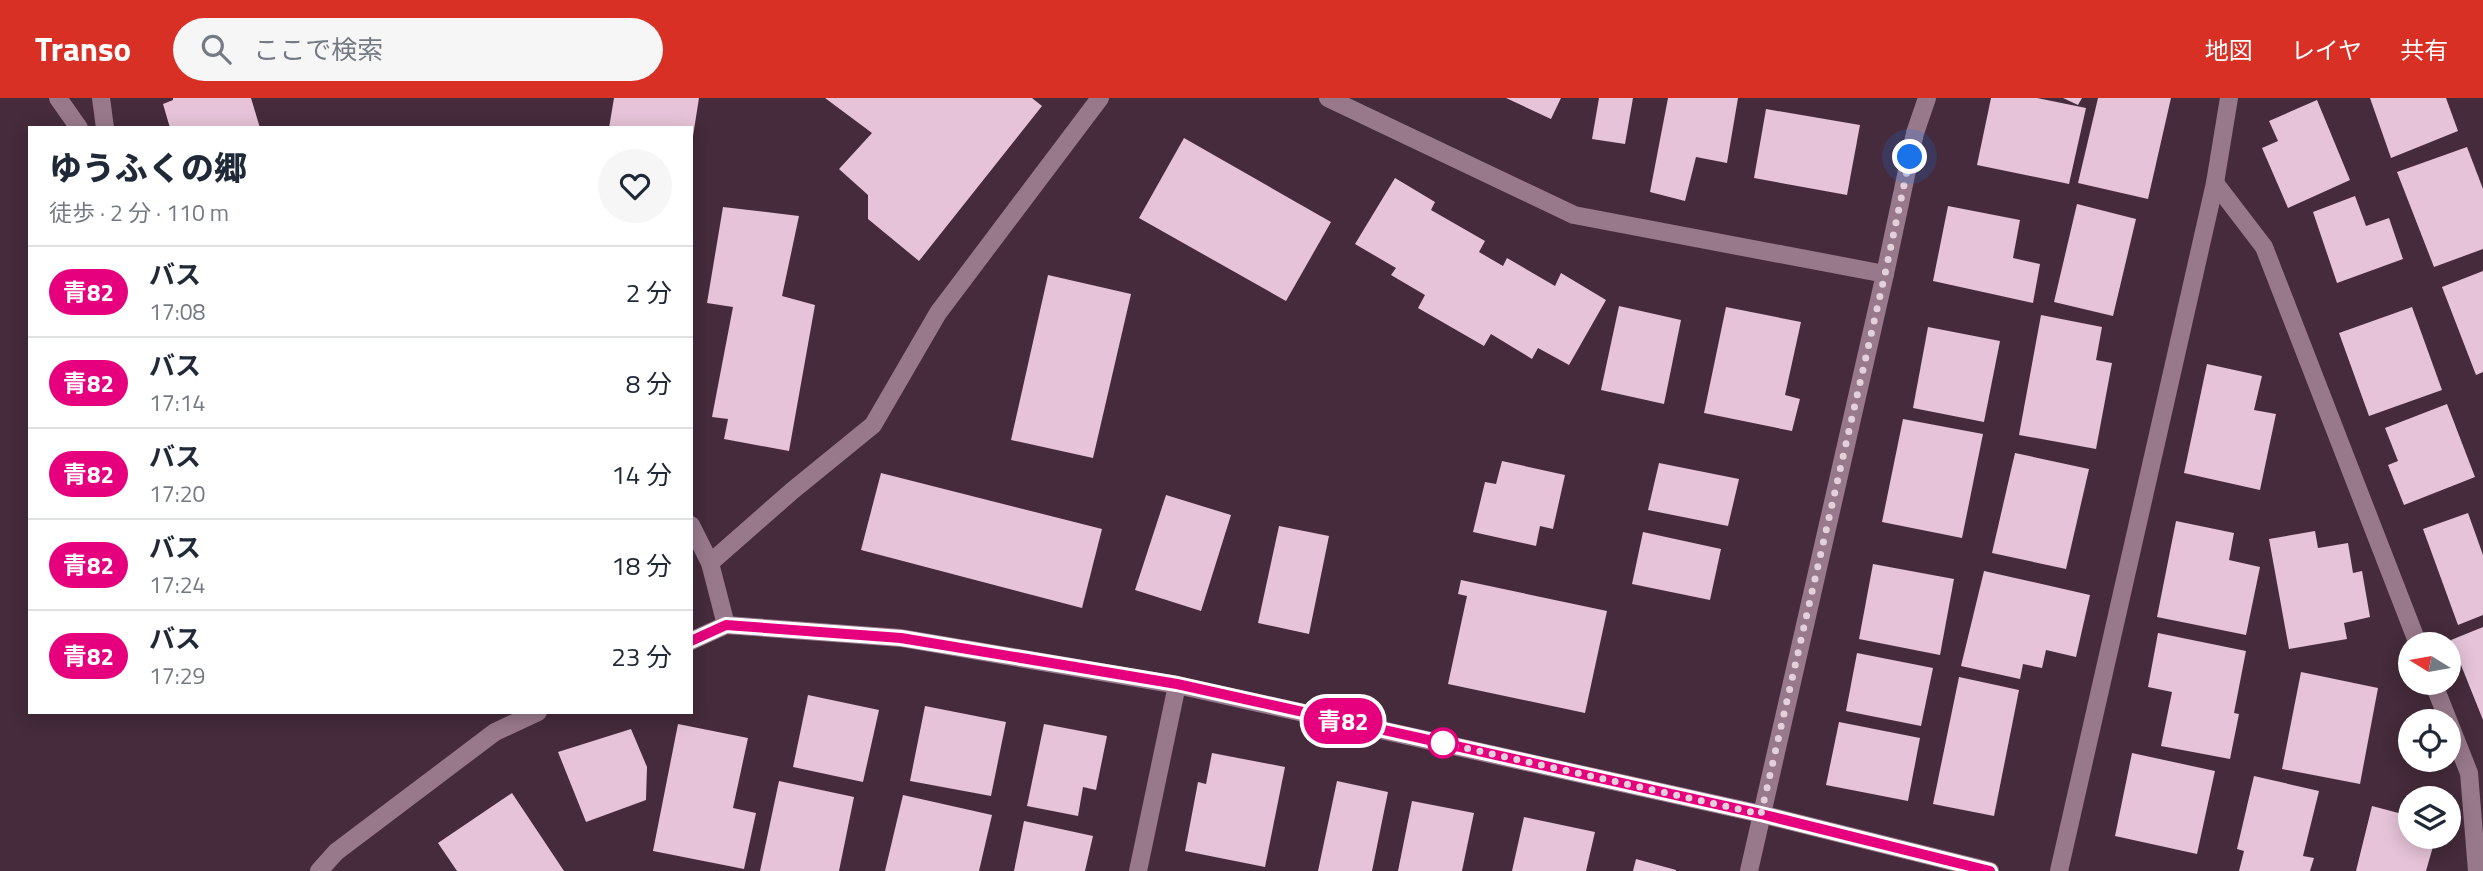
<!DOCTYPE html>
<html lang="ja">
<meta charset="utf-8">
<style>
:root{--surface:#fff;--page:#f6f6f7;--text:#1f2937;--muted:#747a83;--line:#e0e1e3;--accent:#d93025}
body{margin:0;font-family:"Titillium Web","Noto Sans JP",sans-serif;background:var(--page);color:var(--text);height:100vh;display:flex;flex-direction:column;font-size:26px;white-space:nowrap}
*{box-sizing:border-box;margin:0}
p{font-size:23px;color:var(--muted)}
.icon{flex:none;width:38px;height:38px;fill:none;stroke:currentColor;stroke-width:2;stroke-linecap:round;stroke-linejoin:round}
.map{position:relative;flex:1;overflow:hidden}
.side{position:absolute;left:28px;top:28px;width:665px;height:588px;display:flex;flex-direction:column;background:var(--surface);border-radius:0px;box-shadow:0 4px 18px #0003}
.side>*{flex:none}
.badge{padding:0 14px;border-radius:23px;font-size:24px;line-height:46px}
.needle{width:46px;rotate:281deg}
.controls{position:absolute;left:2398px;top:534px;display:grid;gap:14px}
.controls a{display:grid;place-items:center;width:63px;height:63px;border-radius:50%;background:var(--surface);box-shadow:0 4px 18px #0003;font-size:35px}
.you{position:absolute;width:35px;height:35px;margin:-18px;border:5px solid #fff;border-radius:50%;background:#1a73e8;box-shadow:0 0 0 10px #1a73e833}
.map>.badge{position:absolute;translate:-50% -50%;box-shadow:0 0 0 4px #fff}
.round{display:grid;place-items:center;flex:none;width:74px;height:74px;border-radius:37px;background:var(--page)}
.head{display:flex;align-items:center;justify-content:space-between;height:119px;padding:0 21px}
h1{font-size:33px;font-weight:800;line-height:52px}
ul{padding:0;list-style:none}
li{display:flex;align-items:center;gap:21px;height:91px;padding:0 21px;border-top:2px solid var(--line)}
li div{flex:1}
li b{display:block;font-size:26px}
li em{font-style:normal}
li .badge{min-width:77px;font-weight:700;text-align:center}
header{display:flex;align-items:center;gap:42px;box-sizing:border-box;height:98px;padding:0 35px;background:var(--accent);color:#fff}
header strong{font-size:33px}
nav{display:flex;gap:38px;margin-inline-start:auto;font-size:24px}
.search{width:490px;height:63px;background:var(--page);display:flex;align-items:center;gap:18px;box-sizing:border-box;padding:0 24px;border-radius:38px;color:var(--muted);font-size:26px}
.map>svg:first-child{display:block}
.building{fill:#e6c3d8}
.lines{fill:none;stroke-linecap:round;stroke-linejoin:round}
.minor{stroke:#98798b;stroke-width:18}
.line-casing{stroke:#fff;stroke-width:16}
.line{stroke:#e6007e;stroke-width:10}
.walk{stroke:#e2d1db;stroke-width:7;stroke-dasharray:0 12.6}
.stop-dot{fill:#fff;stroke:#e6007e;stroke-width:3.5}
</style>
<header>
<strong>Transo</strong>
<div class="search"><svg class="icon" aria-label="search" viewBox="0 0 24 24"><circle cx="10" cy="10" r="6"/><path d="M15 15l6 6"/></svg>ここで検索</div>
<nav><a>地図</a><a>レイヤ</a><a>共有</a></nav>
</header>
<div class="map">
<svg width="2483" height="773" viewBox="0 0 2483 773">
<rect width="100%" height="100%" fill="#452b3b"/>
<g class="building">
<path d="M173,0h78l9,30h-90l-7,-24 10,-4z"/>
<path d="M614,0h85l-6,38 -2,-8h-82z"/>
<path d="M825,0h207l10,8 -123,155 -51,-42v-24l-29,-26 33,-36z"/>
<path d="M1506,0h55l-10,21z"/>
<path d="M1599,0h34l-8,46 -33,-5z"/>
<path d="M1668,0h70l-11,65 -31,-6 -11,44 -35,-9z"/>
<path d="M1991,0h46l49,10 -17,76 -92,-19z"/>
<path d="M2063,0h19l-4,7z"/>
<path d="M2098,0h73l-23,101 -70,-16z"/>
<path d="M2370,0h76l12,33 -67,27z"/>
<path d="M2317,2l33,80 -62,28 -26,-60 16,-7 -9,-20z"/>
<path d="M1766,11l94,16 -13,70 -93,-17z"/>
<path d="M1184,40l147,84 -45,79 -147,-83z"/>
<path d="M2467,49l16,42v60l-49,18 -37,-95z"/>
<path d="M1395,80l40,24 -4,8 54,31 -6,11 24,14 4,-8 48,28 6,-13 45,27 -37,65 -31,-17 -6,11 -41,-25 -7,12 -66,-38 7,-13 -34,-20 5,-7 -41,-24z"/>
<path d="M2355,98l11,30 23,-8 14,41 -66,24 -24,-71z"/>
<path d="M2077,106l59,15 -23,97 -59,-14z"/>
<path d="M1948,108l72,14 -7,38 27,6 -7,39 -100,-22z"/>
<path d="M723,109l76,9 -17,80 33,9 -26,146 -65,-12 4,-20 -16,-2 21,-110 -26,-4z"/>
<path d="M2483,173v101l-7,3 -34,-88z"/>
<path d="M1048,177l83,19 -38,164 -82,-18z"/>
<path d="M1619,208l62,14 -17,84 -63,-14z"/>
<path d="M1726,209l75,15 -16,73 15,4 -8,32 -88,-18z"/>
<path d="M2412,209l30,83 -73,26 -30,-83z"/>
<path d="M2041,217l61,12 -6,33 16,3 -16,86 -77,-14z"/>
<path d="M1928,229l72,14 -16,81 -71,-14z"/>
<path d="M2207,266l55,12 -8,34 22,4 -16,76 -76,-17z"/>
<path d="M2447,306l28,73 -71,28 -16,-40 10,-4 -13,-33z"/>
<path d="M1903,321l80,15 -21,104 -80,-16z"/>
<path d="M2015,355l74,16 -23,100 -74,-16z"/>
<path d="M1502,363l63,14 -12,54 -13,-3 -4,20 -63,-14 12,-50 11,2z"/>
<path d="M1659,365l80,16 -11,47 -80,-16z"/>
<path d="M881,375l221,56 -20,79 -221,-58z"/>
<path d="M1166,397l65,20 -30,96 -66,-21z"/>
<path d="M2468,415l15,42v60l-25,10 -35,-96z"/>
<path d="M2176,423l58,12 -5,27 31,7 -14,68 -89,-18z"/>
<path d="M1279,428l50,10 -20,98 -51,-11z"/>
<path d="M2315,433l3,17 30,-5 5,30 9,-2 8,46 -26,6 3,16 -58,10 -20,-110z"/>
<path d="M1643,434l78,17 -11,51 -78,-16z"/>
<path d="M1873,466l81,15 -14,76 -81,-16z"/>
<path d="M1984,473l106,24 -14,62 -30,-7 -4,18 -19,-4 -3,15 -59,-13z"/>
<path d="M1461,482l146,31 -22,102 -137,-29 19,-88 -9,-2z"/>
<path d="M2483,529v93l-32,-80z"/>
<path d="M2158,535l88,18 -12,62 5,1 -9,45 -69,-13 11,-54 -24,-5z"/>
<path d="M1857,555l76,15 -12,58 -75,-15z"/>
<path d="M2301,574l77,16 -18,96 -78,-15z"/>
<path d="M1959,579l60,13 -25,126 -61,-12z"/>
<path d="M808,597l71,15 -16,72 -70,-15z"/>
<path d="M925,608l81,16 -15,74 -81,-15z"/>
<path d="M1839,624l81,16 -12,63 -82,-16z"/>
<path d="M678,626l70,14 -15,70 23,5 -12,56 -91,-18z"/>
<path d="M1044,626l63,12 -11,54 -13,-3 -5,29 -51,-10z"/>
<path d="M631,631l16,38 -1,33 -60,22 -28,-70z"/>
<path d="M1212,655l73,14 -20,100 -80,-16 13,-69 8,2z"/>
<path d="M2132,655l83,18 -18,83 -82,-18z"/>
<path d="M2254,678l65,15 -16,65 11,2 -4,13h-71l5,-20 -7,-2z"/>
<path d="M779,683l75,16 -15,74h-79z"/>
<path d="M1337,683l51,11 -16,79h-54z"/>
<path d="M512,695l52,78h-107l-19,-28z"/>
<path d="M903,697l89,20 -13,56h-94z"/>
<path d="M1412,703l62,12 -12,58h-64z"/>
<path d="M2372,708l38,10v20h26l-10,35h-70z"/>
<path d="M1524,719l71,15 -9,39h-74z"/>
<path d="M1024,723l69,15 -8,35h-71z"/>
<path d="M1636,761l40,11v1h-43z"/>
</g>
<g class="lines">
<g class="minor">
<path d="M58,0l21,30"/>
<path d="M101,0l4,30"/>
<path d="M1328,0l246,117 311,59"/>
<path d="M2215,85l49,64 154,397"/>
<path d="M691,427l19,38 16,62"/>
<path d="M710,465l82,-72 81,-66 65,-112 162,-215"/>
<path d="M691,543l35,-16 175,13 276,47 584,129 229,57"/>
<path d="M2433,584l36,91 8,98"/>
<path d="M319,773l17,-19 159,-120 43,-20"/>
<path d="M1138,773l39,-186"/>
<path d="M1749,773l136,-597 30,-141 12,-35"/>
<path d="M2059,773l156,-688 14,-85"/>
</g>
</g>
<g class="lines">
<g class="line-casing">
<path id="line" d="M691,543l35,-16 175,13 276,46 584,130 229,57"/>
</g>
<use href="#line" class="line"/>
<path class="walk" d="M1443,645l318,71 124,-540 25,-117"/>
</g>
<circle class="stop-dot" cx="1443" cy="645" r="14"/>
</svg>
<div class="controls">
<a><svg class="needle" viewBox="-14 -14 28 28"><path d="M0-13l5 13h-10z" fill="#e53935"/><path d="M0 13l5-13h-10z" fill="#747a83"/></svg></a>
<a><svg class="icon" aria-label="locate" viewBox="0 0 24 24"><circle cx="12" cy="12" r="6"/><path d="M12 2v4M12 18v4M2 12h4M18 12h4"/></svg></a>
<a><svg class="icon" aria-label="layers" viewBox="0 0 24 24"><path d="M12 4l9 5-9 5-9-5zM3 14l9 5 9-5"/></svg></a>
</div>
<div class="you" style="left:1910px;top:59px"></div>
<b class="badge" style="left:1343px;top:623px;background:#e6007e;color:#fff">青82</b>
<section class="side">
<div class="head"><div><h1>ゆうふくの郷</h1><p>徒歩 · 2 分 · 110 m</p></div><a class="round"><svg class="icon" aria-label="heart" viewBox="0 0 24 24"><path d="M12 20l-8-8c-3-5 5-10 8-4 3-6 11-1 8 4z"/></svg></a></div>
<ul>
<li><span class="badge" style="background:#e6007e;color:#fff">青82</span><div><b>バス</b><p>17:08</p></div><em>2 分</em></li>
<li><span class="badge" style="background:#e6007e;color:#fff">青82</span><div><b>バス</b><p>17:14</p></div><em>8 分</em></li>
<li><span class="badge" style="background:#e6007e;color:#fff">青82</span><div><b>バス</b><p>17:20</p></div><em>14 分</em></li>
<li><span class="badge" style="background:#e6007e;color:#fff">青82</span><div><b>バス</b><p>17:24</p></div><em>18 分</em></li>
<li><span class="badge" style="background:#e6007e;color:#fff">青82</span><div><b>バス</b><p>17:29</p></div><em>23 分</em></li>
</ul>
</section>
</div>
